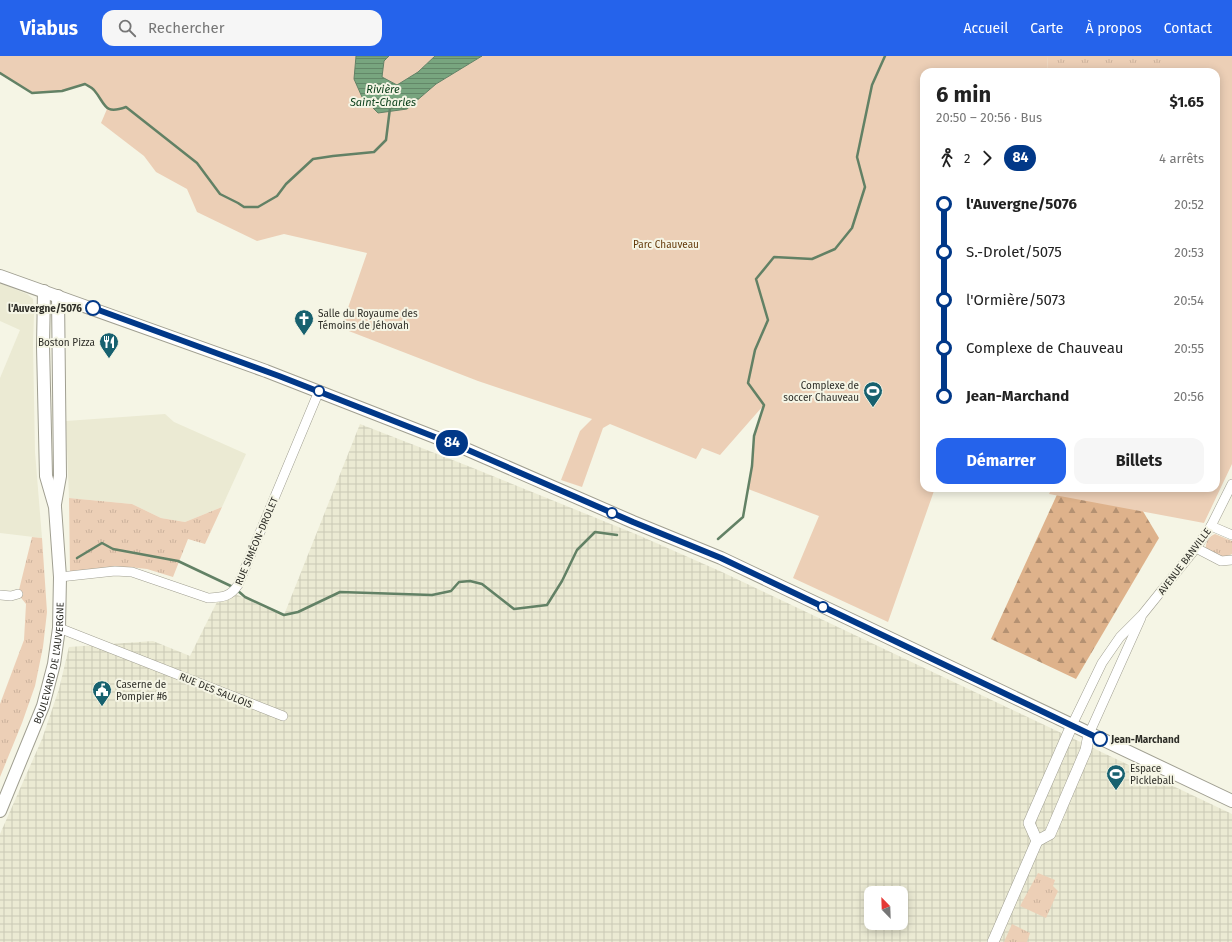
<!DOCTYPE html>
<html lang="fr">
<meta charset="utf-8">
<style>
:root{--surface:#fff;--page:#f6f6f6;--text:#222;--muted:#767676;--accent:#2563eb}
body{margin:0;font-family:"Fira Sans",sans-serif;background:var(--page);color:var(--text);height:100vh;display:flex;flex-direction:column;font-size:15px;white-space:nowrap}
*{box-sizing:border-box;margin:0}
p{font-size:13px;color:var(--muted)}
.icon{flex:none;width:22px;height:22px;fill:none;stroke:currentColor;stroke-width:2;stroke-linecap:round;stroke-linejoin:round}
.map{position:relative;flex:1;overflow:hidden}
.drawer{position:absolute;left:920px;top:12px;width:300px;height:424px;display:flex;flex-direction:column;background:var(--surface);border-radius:12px;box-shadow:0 2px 10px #0003}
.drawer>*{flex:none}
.badge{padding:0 8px;border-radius:13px;font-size:14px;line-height:26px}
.needle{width:26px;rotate:337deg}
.tools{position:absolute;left:864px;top:830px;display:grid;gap:8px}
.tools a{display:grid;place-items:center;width:44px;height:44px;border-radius:8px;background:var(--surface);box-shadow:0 2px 10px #0003;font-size:20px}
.map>.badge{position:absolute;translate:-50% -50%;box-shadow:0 0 0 2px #fff}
.legs{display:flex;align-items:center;gap:6px;height:44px;padding:0 16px;font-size:13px}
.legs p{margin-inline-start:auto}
.overview{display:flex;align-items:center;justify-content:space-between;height:68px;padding:0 16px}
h1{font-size:22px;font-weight:700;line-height:30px}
.cta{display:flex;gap:8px;margin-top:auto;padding:8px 16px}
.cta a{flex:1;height:46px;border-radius:12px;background:var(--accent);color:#fff;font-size:16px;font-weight:700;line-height:46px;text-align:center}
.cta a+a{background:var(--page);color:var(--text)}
ul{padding:0 16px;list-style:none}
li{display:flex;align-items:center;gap:14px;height:48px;font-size:15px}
li i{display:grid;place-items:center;width:6px;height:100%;margin:0 5px;background:currentColor}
li i::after{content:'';width:10px;height:10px;margin:-5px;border:3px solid;border-radius:50%;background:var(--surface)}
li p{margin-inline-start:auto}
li:first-child i{background:linear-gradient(#0000 50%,currentColor 0)}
li:last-child i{background:linear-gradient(currentColor 50%,#0000 0)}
header{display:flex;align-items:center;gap:24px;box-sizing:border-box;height:56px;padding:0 20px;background:var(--accent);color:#fff}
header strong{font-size:19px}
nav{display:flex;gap:22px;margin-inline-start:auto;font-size:14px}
.search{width:280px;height:36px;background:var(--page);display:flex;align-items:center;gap:10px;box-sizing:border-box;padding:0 14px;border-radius:12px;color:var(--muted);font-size:15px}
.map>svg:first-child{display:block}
.built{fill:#ebead3}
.industrial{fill:url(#industrial-grid);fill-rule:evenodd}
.grass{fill:url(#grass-tufts)}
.forest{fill:url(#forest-firs)}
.green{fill:#eccfb6}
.water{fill:url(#water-rules);stroke:#628165}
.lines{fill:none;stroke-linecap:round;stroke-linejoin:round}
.stream{stroke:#628165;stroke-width:2.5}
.minor-casing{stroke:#a09f91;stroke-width:10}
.tertiary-casing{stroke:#a09f91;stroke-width:12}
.secondary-casing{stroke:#a09f91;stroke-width:14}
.minor{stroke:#fff;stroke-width:9}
.tertiary{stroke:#fff;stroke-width:11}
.secondary{stroke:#fff;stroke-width:12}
.line-1-casing{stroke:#fff;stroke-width:9}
.line-1{stroke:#013888;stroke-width:6}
.stop-1-dot{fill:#fff;stroke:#013888;stroke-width:2}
.labels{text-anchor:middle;stroke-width:4;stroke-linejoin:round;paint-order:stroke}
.park-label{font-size:10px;fill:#633909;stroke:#f5f5e5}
.stop-label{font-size:10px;font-weight:bold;fill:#2d2d27;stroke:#f5f5e5;text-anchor:end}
.poi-label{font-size:10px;fill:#2d2d27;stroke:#f5f5e5;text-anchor:start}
.street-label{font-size:10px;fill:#2d2d27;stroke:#f5f5e5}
.water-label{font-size:11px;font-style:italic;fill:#093e19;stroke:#f5f5e5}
</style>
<header>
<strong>Viabus</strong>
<div class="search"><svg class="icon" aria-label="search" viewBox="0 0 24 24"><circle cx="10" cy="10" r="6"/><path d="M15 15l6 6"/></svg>Rechercher</div>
<nav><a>Accueil</a><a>Carte</a><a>À propos</a><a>Contact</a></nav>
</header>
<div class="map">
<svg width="1232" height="886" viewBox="0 0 1232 886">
<defs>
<pattern id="industrial-grid" width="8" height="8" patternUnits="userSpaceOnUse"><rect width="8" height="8" fill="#ebead3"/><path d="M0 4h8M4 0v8" fill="none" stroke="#cac9b5"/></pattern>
<pattern id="grass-tufts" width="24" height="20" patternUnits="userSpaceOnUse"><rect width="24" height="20" fill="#eccfb6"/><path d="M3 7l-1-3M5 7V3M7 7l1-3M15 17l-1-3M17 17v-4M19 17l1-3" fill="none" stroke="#cbb29c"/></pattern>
<pattern id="forest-firs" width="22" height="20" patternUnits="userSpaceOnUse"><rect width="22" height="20" fill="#deb28b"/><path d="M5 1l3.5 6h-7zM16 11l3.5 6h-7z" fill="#b49172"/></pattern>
<pattern id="water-rules" width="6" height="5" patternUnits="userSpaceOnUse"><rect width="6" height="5" fill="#78a57f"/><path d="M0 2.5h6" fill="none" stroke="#638768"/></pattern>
</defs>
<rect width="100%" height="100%" fill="#f5f5e5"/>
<g class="built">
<path d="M0,227l27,11 6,5 1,14 -1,32 2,107 7,86 -42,-5v-155l20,-48 -20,-9z"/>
<path d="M165,358l9,8 72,32 -24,53 -37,15 -24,-4 -29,-14 -63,-6 -3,-77z"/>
</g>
<path class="industrial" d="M360,368l108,42 170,69 84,37 510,242v128h-1232v-108l42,-95 17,-50 10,-42 84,-6 37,15 27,-54 16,-9 51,22zM871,837h30v30h-30z"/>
<g class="grass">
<path d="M1048,0h119v16h-120z"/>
<path d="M69,442l63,6 29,14 24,4 37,-15 -17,37 -17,-5 -15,38 -26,-8 -18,-2 -59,6z"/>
<path d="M1215,478l17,7v13c-9,6 -17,-1 -26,-5 -1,-6 3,-13 9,-15z"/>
<path d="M32,481l10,1 5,74 -4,35 -8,39 -13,37 -22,54v-73l24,-64 2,-36 -8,-10z"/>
<path d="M1038,817l17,7 -2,6 5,5 -12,27 -26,-12z"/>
<path d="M1012,868l18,9 -3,9h-23z"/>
</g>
<path class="forest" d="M1060,432h69l30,50 -83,141 -85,-40z"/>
<g class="green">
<path d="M0,0h356l-2,23 8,18 45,12 29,-25 46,-28h566l-1,16h-123v416h11l-47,134 -95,-44 26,-62 -71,-27 4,-23 2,-30 9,-30 -43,49 -18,-7 -6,11 -86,-35 -7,4 -21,59 -21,-7 19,-49 12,-12 -114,-38 -137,-53 26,-75 -83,-19 -27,7 -60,-29 -10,-23 -31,-17 -12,-16 -43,-33 6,-14c-7,-9 -12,-19 -22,-24l-23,6 -30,2 -32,-19z"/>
<path d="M389,0h46l-17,16 -21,13 -15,-8 2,-16z"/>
<path d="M1167,0h65v408l-28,59 -155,-29 3,-6h164v-416h-49z"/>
</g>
<path class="water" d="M356,0h33l-5,5 -2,16 15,8 21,-13 17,-16h47l-46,28 -29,25 -29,4 -16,-16 -8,-18z"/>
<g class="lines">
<g class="stream">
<path d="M0,17l32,20 30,-2 23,-7c3,2 7,3 9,6 12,14 9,25 32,17l71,56 23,31 18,9 6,4h14l19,-11 9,-12 27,-25 20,-3 41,-4 12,-12 4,-32"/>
<path d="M718,483l25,-22 9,-51 2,-30 10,-31 -16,-22 7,-33 13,-30 -12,-41 18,-22 38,2 23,-10 17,-21 13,-41 -8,-30 15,-72 13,-29"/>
<path d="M77,502l25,-15 11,6 65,12 55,26"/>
<path d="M237,534l8,7 39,18 14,-3 42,-20 92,3 19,-4 8,-9 11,-1 12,3 32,25 33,-4 15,-24 15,-31 18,-18 22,3"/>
</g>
<g class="minor-casing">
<g id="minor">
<path d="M1211,470l21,9"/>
<path d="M1196,492l25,13 11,-1"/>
<path d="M60,521l55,-6 17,1 76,26c15,-1 22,-1 30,-13l81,-194"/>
<path d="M0,539l11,1 7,-2"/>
<path d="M59,572l224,88"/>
<path d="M1072,669l30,-62 18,-26 22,-22 54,-67 15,-22 21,-42"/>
<path d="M1089,678l52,-116"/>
</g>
</g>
<g class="tertiary-casing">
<g id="tertiary">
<path d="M1037,785l-8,-18 43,-98"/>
<path d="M993,886l44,-101 13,-7 36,-84 3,-16"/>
</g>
</g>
<g class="secondary-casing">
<g id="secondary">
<path d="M0,220l266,95 202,79 165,72 88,36 511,243"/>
<path d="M55,448l5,-28 -2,-180"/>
<path id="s1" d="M0,755l43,-105 11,-42 5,-36 1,-51 -5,-70 -9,-31 -3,-130 1,-55"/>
</g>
</g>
<use href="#minor" class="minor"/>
<use href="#tertiary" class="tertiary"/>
<use href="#secondary" class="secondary"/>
</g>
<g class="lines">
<g class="line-1-casing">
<path id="line-1" d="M93,252l186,68 189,74 165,72 88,36 379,181"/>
</g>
<use href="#line-1" class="line-1"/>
</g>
<defs>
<g id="church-pin" transform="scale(1)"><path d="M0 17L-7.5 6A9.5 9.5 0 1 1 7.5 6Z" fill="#17616f" stroke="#f5f5e5"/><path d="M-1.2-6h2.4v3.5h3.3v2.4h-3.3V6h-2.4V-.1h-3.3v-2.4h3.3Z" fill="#fff"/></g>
<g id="restaurant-pin" transform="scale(1)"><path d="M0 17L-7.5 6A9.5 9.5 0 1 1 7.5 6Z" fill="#17616f" stroke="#f5f5e5"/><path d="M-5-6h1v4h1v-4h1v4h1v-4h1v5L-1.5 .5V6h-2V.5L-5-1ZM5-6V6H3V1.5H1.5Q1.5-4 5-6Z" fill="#fff"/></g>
<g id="stadium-pin" transform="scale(1)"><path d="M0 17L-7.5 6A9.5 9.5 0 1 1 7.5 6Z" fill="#17616f" stroke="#f5f5e5"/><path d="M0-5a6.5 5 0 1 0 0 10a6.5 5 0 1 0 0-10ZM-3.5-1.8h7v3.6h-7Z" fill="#fff"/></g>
<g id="civic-pin" transform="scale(1)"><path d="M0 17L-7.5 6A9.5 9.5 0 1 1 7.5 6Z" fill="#17616f" stroke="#f5f5e5"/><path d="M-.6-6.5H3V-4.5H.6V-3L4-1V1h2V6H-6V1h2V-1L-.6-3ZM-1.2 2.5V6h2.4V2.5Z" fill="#fff"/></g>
</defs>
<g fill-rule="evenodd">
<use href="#church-pin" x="304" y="263"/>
<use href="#restaurant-pin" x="109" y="286"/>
<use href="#stadium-pin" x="873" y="335"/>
<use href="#civic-pin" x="102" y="634"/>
<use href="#stadium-pin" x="1116" y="718"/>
</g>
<g class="stop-1-dot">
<circle cx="93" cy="252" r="7"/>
<circle cx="319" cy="335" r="5"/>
<circle cx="612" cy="457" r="5"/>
<circle cx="823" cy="551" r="5"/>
<circle cx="1100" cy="683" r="7"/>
</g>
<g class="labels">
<g class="park-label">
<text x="666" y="192">Parc Chauveau</text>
</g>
<g class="stop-label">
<text x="82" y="256">l'Auvergne/5076</text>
<text x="1111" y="687" text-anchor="start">Jean-Marchand</text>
</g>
<g class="poi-label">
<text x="318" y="261">Salle du Royaume des<tspan x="318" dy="12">Témoins de Jéhovah</tspan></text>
<text x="95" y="290" text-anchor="end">Boston Pizza</text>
<text x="859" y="333" text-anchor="end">Complexe de<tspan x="859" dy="12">soccer Chauveau</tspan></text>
<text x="116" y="632">Caserne de<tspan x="116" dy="12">Pompier #6</tspan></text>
<text x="1130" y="716">Espace<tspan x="1130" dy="12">Pickleball</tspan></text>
</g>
<g class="street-label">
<text transform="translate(256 485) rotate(-67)" y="4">RUE SIMÉON-DROLET</text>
<text transform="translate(1184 505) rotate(-53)" y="4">AVENUE BANVILLE</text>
<text dy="4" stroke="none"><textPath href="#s1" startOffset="157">BOULEVARD DE L'AUVERGNE</textPath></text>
<text transform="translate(216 634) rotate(22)" y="4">RUE DES SAULOIS</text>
</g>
<g class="water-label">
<text x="383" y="37">Rivière<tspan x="383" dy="13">Saint-Charles</tspan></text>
</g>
</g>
</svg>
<div class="tools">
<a><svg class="needle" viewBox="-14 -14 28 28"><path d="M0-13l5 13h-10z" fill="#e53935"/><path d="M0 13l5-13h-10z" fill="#767676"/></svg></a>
</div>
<b class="badge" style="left:452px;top:387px;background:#013888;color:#fff">84</b>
<section class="drawer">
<div class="overview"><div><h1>6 min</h1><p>20:50 – 20:56 · Bus</p></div><b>$1.65</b></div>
<div class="legs"><svg class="icon" aria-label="walk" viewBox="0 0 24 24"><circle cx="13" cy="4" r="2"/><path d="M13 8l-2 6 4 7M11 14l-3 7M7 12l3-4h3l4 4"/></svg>2<svg class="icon" aria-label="forward" viewBox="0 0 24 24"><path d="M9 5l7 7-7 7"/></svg><b class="badge" style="background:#013888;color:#fff">84</b><p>4 arrêts</p></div>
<ul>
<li><i style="color:#013888"></i><b>l'Auvergne/5076</b><p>20:52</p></li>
<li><i style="color:#013888"></i><span>S.-Drolet/5075</span><p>20:53</p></li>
<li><i style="color:#013888"></i><span>l'Ormière/5073</span><p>20:54</p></li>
<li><i style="color:#013888"></i><span>Complexe de Chauveau</span><p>20:55</p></li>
<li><i style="color:#013888"></i><b>Jean-Marchand</b><p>20:56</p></li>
</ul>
<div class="cta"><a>Démarrer</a><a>Billets</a></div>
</section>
</div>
